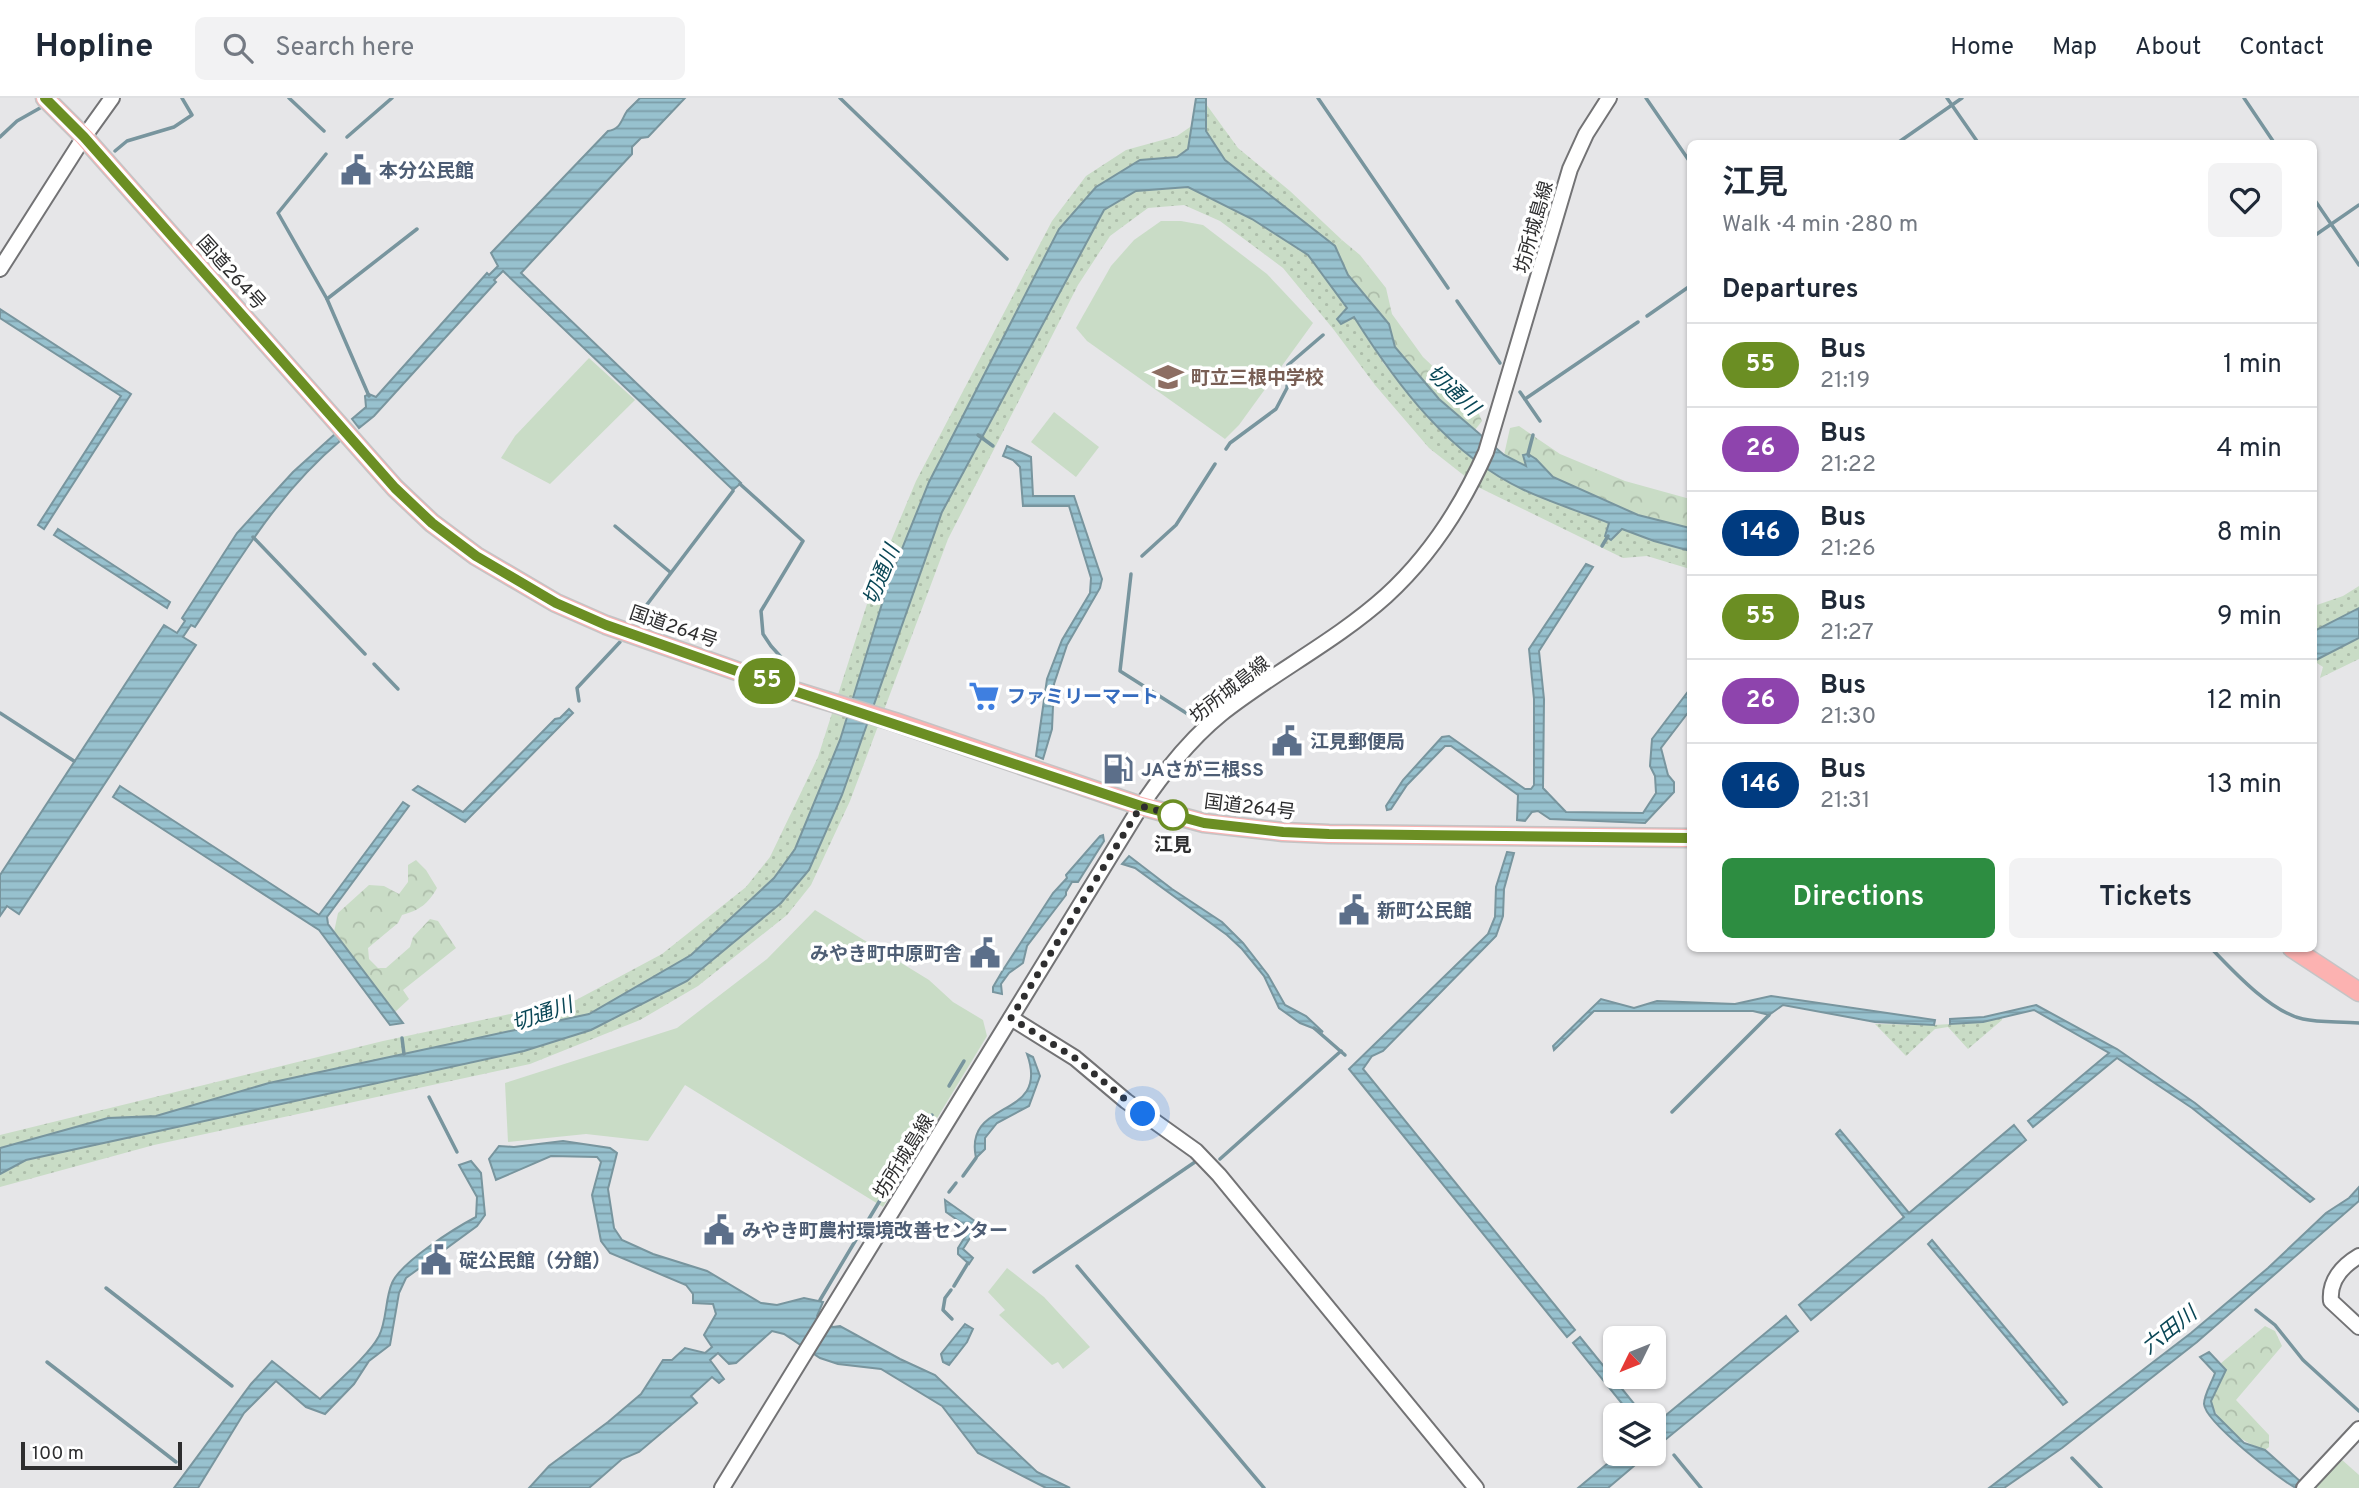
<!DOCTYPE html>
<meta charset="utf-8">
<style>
:root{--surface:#fff;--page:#f2f2f3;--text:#1f2937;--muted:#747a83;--line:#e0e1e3;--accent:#2d8d41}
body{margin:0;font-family:Overpass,"Noto Sans JP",sans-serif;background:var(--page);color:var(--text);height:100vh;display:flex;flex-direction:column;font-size:26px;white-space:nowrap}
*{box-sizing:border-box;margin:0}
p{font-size:23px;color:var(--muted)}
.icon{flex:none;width:38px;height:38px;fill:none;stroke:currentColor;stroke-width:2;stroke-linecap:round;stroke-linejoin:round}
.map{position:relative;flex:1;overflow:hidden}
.details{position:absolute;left:1687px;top:42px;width:630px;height:812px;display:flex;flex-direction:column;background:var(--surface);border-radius:10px;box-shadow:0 2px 5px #0004}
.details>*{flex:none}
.badge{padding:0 14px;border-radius:23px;font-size:24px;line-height:46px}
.needle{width:46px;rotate:227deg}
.controls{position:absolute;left:1603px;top:1228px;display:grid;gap:14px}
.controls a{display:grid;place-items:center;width:63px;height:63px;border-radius:10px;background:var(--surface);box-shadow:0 2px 5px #0004;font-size:35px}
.scale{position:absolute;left:21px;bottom:18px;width:161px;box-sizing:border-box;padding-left:7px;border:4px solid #2e2e2f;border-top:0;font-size:19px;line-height:24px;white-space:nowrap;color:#2e2e2f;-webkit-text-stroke:5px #fff;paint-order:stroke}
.you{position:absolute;width:35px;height:35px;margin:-18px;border:5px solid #fff;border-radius:50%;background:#1a73e8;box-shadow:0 0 0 10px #1a73e833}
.map>.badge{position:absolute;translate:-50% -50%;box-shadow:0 0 0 4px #fff}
h2{padding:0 35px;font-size:26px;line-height:63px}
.round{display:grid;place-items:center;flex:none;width:74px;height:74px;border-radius:10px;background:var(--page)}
.overview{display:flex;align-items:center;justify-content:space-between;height:119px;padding:0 35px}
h1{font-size:33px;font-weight:600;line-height:52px}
.cta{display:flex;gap:14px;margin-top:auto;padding:14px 35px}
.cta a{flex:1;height:80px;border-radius:10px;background:var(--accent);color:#fff;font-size:28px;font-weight:600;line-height:80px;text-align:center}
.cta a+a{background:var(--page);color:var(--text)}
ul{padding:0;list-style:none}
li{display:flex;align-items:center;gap:21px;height:84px;padding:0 35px;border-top:2px solid var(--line)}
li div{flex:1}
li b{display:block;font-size:26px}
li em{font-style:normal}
li .badge{min-width:77px;font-weight:700;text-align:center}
header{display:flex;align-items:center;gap:42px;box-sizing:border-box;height:98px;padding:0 35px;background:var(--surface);border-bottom:2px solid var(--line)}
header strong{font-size:33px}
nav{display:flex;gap:38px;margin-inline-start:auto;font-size:24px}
.search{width:490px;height:63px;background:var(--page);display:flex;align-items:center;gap:18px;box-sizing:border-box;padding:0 24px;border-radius:10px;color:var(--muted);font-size:26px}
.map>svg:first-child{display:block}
.grass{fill:url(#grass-dots)}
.forest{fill:url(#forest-crowns)}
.park{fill:#c9dcc6}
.water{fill:url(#water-rules);stroke:#78959e;stroke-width:2}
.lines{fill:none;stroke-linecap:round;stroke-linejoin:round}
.stream{stroke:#78959e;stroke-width:3.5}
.secondary-casing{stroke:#737375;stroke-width:18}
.highway-casing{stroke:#c4c4c5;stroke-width:21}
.secondary{stroke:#fff;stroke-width:14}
.highway{stroke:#fcb2b1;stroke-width:18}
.line-casing{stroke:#fff;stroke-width:16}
.line{stroke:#6b8e23;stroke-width:10}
.walk{stroke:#2e2e2f;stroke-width:7;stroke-dasharray:0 12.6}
.stop-dot{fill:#fff;stroke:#6b8e23;stroke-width:3.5}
.labels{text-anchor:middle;stroke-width:7;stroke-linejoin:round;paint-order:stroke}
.service-label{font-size:19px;font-weight:bold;fill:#4e5e75;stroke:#fff;text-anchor:start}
.street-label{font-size:19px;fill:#2e2e2f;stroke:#fff}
.education-label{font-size:19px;font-weight:bold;fill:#785e54;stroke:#fff;text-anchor:start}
.shop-label{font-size:19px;font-weight:bold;fill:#366cbe;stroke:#fff;text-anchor:start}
.stop-label{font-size:19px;font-weight:bold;fill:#2e2e2f;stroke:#fff}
.water-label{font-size:21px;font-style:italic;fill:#0a4756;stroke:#fff}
</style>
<header>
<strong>Hopline</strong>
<div class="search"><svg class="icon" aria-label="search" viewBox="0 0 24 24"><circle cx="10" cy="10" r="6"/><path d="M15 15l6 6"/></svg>Search here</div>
<nav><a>Home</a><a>Map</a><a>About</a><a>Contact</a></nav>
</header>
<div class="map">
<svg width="2359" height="1390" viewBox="0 0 2359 1390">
<defs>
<pattern id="grass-dots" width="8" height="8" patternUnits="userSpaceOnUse" patternTransform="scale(1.75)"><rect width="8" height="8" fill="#c9dcc6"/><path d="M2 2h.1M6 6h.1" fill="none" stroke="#adbdaa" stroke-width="1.8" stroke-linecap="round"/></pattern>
<pattern id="forest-crowns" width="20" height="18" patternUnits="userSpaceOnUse" patternTransform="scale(1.75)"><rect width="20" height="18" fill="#c9dcc6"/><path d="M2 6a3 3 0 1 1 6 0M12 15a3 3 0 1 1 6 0" fill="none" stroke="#adbdaa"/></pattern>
<pattern id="water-rules" width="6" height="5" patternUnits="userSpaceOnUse" patternTransform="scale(1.75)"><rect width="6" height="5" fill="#97c1ce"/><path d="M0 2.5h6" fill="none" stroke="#7c9da8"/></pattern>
</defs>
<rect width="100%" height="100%" fill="#e6e6e8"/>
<g class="grass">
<path d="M1206,6l32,44 52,43 52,49 -7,6 -110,-86 -19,-29z"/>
<path d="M1193,27l-5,24 -11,8 -37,3 -44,27 -37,42 -130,253 -40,99 -49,159 -45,109 -21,29 -83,77 -102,59 -320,69 -113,33 -48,2 -108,30v-13l383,-94 193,-41 86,-46 84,-67 24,-30 48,-100 57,-178 41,-98 136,-260 34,-45 40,-26 51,-14z"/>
<path d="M1188,89l64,32 56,36 39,53 -9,11 3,4 13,-7 30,48 45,55 51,46 43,25 131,51 36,10v18l-43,-13 -24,2 -143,-70 -51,-40 -54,-63 -41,-55 -51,-62 -63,-47 -36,-16 -36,3 -38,28 -32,49 -130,254 -98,262 -39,84 -24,30 -89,71 -58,34 -110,44 -376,81 -154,42v-13l26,-14 498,-109 163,-70 94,-78 28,-33 33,-75 100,-283 162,-302 32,-19z"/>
<path d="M2359,488v22l-45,23v-25l29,-10z"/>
<path d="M2359,540v21l-39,19 3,-11 -9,-6z"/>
<path d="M2002,919v3l-34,29 -20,-22 -13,2 -29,27 -31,-32 59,1 49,-3z"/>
</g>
<g class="forest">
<path d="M1342,142l18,15 26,33 6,26 31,43 53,50 6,14 -7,9 -36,-31 -44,-52 -6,-23 -41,-49 -13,-29z"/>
<path d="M1519,328l41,28 65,27 65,18v29l-52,-13 -85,-38 -17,-18 -9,8 -23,-12 6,-27z"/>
<path d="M416,762l10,10 11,18c-9,16 -17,22 -35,27l-4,8 -30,25 1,11 9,9h8l24,-21 3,-10 17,-18 8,2 18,27 -53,42 6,9 -14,13 -61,-80 4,-19 31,-28 15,1 15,8 9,-12v-17z"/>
<path d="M2265,1228l10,5 7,15 -46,54 33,35v12l-4,3c-23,-8 -47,-24 -54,-49l15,-31 -6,-6z"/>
</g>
<g class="park">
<path d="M1161,123h20l22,4 64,49 46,49 -74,102 -14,14 -138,-98 -11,-13 35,-62 23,-26z"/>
<path d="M589,260l46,42 -85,84 -49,-26 14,-22z"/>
<path d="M1054,314l45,35 -23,30 -45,-35z"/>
<path d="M815,812l114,70 24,22 30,18 4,16 -104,171 -198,-122 -37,56 -62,-7 -78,8 -3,-59 172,-55 90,-69z"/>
<path d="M1007,1170l37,29 46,50 -27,22 -5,-7 -6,3 -53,-50 6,-5 -17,-18z"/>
<path d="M2341,1361l18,16v13h-45z"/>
</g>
<g class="water">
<path d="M640,0h45l-37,39 -7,1 -9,9v7l-111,119 220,210 -8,7 -230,-219 -9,9 2,2 -122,134 -15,12 -7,-9 14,-12 -1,-11 4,-2 7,3 111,-124 2,2 9,-9 -7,-13 117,-122c13,-2 13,-11 19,-20 4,-4 9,-9 13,-13z"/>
<path d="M1196,0h10v33l19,29 110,86 13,29 41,49 6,23 44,52 65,56 22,11 -3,-11 5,-1 8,5 17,18 85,38 52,13v23l-36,-10 -32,-12 -11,11 -6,-4 4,-13c-28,-11 -57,-20 -85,-33 -75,-35 -127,-105 -170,-173l-13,7 -4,-5 10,-11 -39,-53 -56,-36 -64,-32 -52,4 -32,19 -162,302 -100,283 -33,75 -28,33 -94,78 -96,49 -67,21 -498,109 -26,14v-26l108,-30 48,-2 113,-33 320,-69 102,-59 83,-77 21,-29 45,-109 49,-159 40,-99 130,-253 37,-42 44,-27 37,-3 11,-8z"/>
<path d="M0,211l131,85 -87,135 -6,-4 83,-129 -121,-78z"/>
<path d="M335,336l5,7c-62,52 -101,119 -145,186l-4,-2 -8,12 13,8 -177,269 -12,-8 -7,10v-41l164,-250 13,8 8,-12 -3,-3 55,-85 56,-61z"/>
<path d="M1007,348l24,11 2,39h41l28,83 -2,9 -33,57 -13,39 -2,45 -9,30 -7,-3 11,-77 15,-39 28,-47 1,-15 -22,-72h-46l-3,-39 -7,-7 -10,-4z"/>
<path d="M58,431l112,73 -3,6 -113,-73z"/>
<path d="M1586,466l7,3 -54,84 5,48 -1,89 23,24 77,1 13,-20 -1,-17 -5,-10 2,-27 38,-50v21l-29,38 7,27 6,7v10l-29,31 -95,-4 -12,-8 -6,1 -7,9 -8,-1 1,-25 -67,-49h-6l-38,39 -16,24 -4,1 -1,-4 17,-26 39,-43 7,-1 76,53h6l3,-4v-86l-5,-50z"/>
<path d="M2359,510v30l-45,23v-30z"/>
<path d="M569,611l4,4 -108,109 -52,-32 5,-4 45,26 92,-93 5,-1z"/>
<path d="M120,688l199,129 84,-113 6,4 -82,111 1,7 75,99 -13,2 -71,-95 -206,-133z"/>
<path d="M1103,737l1,6 -26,41h-6l-6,10v3l-39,51 -4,17 -14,10 -8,11 1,10 -9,-2v-5l10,-17 50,-77 14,-15 -1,-3 34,-39z"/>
<path d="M1507,754l7,1 -10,36 -1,27 -7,20 -113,115 -11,5 -9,13 212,261 -8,7 -218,-268 139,-135 7,-17 1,-30z"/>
<path d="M1129,758l43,33 50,33 21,21 25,32 17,30 21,11 17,16 -23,-9 -21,-15 -15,-32 -22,-27 -15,-14 -92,-67 -13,-4z"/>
<path d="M1771,898l164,24 -1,5 -59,-3 -92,-17 -14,10 -16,-4h-159l-40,39 -1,-4 48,-47 33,9 23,-7 78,3z"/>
<path d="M2036,907l81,44 78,54 119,96 -4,3 -118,-94 -75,-50 -84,69 -5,-6 81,-68 -75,-43 -51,12 -33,2v-5l34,-2z"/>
<path d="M1027,956l6,3 7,19 -11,30 -32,17 -12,15v11l-9,9c-13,-61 75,-37 51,-104z"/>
<path d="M2014,1027l12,15 -215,180 -12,-15 105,-88 -68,-83 4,-4 69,83z"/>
<path d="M563,1043l47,7 7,5 -9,36 6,39 8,12 31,14 54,17 54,32 16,2 27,-7 19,4 -6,14 16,11 7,-1 60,33 35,16 102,97 33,16h-24l-68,-35 -36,-47 -61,-37 -43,-5 -18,-6 -36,-24 -12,-3 -36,32 -7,1 -11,-11 -8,7 14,19 -5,4 -7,-6 -21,19 6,7 -58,49 -17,7 -33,29h-60l20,-22 59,-44 33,-28 22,-34h9l13,-12 20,5 7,-6 -8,-12 12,-21 -3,-10 -20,-1v-9l-7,-9 -76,-32 -9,-12 -9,-46 9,-33 -4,-5 -46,-1 -55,24 -7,-21 10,-13 15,1z"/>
<path d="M471,1063l10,12 4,42 -8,11 -71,52 -7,15 -9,52 -21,16 -15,23 -29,30 -19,-7 -30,-26 -32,32 -46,75h-24l77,-104 21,-23 48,38c16,-16 49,-44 59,-63 8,-16 6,-37 13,-53 9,-21 63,-55 84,-66l1,-20 -18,-32z"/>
<path d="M2359,1089v14l-162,141 -135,106 -58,40h-15l202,-155 77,-65 58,-55 23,-15z"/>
<path d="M945,1102l34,24 -16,25 10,9 -4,6 -11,-10v-6l12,-19 -24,-17z"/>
<path d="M1932,1142l135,162 -4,3 -135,-161z"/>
<path d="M1786,1218l12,15 -144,118v-24z"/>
<path d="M965,1226l8,5 -6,13 -18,23 -6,-3 -2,-8z"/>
<path d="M1580,1239l64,79h-12l-59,-73z"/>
<path d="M2209,1254l17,18 -15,31 4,13 29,29 21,7 36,32 -5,6c-16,-8 -91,-66 -92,-84 0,-9 8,-22 11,-31l-15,-16z"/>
<path d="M1619,1356h29l-40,34h-30z"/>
</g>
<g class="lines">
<g class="stream">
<path d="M289,0l35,33"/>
<path d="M840,0l167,161"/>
<path d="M1318,0l130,190"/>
<path d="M1646,0l44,64"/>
<path d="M1947,0l32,46"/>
<path d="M2244,0l31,46"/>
<path d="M0,39l17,-16 23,-13"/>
<path d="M347,39l45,-39"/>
<path d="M1896,46l66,-46"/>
<path d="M115,53l12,-10 47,-14 18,-12 -10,-17"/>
<path d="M326,56l-48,59 49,86 42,97"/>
<path d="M2314,101l45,66"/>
<path d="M2314,138l45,-31"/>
<path d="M327,201l90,-70"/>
<path d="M1457,203l43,62"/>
<path d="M1647,218l43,-30"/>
<path d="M1520,294l20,29"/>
<path d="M1525,301l113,-77"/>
<path d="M978,337l15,11"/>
<path d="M1226,351l4,-6 46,-34 11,-21 1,-23 35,-30"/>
<path d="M1529,358l-1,-2 5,-19"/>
<path d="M740,386l63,57 -42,70 2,23 8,12 19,21"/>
<path d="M615,428l55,46"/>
<path d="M253,439l112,117"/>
<path d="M1602,448l6,-10"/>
<path d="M1142,458l34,-31 39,-61"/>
<path d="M1131,476l-11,97 74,47"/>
<path d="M636,521l97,-128"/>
<path d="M374,566l24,25"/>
<path d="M579,603l-2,-13 43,-46"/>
<path d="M0,615l74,48"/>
<path d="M2211,850c23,24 60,64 92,71 18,4 38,2 56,4"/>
<path d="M1314,930l31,27"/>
<path d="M402,940l2,16"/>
<path d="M949,988l15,-25"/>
<path d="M429,999l28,55"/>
<path d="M1672,1014l97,-97"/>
<path d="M1220,1061l121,-108"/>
<path d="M899,1071l33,-54"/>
<path d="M963,1078l13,-18"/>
<path d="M949,1094l7,-9"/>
<path d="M867,1124l15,-25"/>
<path d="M1077,1168l187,222"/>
<path d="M1034,1174l161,-110"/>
<path d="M954,1188l14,-23"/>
<path d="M106,1190l126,98"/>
<path d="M951,1192l-6,8 -2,12 9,9"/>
<path d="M820,1202l40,-67"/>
<path d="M2256,1212l19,15 28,35 56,51"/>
<path d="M47,1264l129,100"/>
<path d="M1674,1357l27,33"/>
<path d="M2072,1360l29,30"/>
</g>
<g class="secondary-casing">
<g id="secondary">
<path d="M0,171l84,-132 28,-39"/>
<path d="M1011,920l64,40 51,43 70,50 23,24 257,313"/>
<path d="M2359,1158c-17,10 -30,25 -28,45l28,26"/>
<path d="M722,1390l419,-682c23,-34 48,-66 80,-92 53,-42 115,-73 165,-118 45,-41 76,-90 100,-144l84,-283 16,-35 23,-36"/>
<path d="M2304,1390l55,-59"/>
</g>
</g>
<g class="highway-casing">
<g id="highway">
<path d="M45,0l39,39 311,351 37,35 44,33 80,47 50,22 179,63 110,34 246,84 63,17 79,9 46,2 361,4"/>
<path d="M2292,850l67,44"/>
</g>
</g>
<use href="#secondary" class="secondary"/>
<use href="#highway" class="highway"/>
</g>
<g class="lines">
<g class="line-casing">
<path id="line" d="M45,0l39,39 311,351 37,35 44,33 80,47 50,22 179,63 356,118 63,17 79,9 46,2 361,4"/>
</g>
<use href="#line" class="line"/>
<path class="walk" d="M1143,1016l-68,-56 -64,-40 130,-212 32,9"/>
</g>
<defs>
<g id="civic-bare" transform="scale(2.415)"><path d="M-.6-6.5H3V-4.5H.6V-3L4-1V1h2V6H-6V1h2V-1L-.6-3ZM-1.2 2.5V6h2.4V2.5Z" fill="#5c6f8a" stroke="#fff" stroke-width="2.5" paint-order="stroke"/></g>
<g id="school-bare" transform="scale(2.415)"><path d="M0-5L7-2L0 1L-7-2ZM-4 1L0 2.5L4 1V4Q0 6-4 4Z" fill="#8d6e63" stroke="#fff" stroke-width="2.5" paint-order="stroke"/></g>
<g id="supermarket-bare" transform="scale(2.415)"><path d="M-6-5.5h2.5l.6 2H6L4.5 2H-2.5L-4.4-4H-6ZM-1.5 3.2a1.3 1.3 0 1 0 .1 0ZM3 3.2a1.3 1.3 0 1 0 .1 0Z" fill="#3f7fe0" stroke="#fff" stroke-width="2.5" paint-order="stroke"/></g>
<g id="fuel-bare" transform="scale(2.415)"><path d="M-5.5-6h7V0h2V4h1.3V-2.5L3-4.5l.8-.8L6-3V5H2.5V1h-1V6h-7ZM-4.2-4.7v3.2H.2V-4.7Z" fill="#5c6f8a" stroke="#fff" stroke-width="2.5" paint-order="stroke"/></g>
</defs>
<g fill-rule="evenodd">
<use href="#civic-bare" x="356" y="72"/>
<use href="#school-bare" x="1168" y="279"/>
<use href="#supermarket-bare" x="984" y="598"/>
<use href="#civic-bare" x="1287" y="643"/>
<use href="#fuel-bare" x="1118" y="671"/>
<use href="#civic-bare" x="1354" y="812"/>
<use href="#civic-bare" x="985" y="855"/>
<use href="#civic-bare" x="719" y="1132"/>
<use href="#civic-bare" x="436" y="1162"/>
</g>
<circle class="stop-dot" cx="1173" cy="717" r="14"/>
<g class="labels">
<g class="service-label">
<text x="379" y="79">本分公民館</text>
<text x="1310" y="650">江見郵便局</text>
<text x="1141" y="678">JAさが三根SS</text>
<text x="1377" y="819">新町公民館</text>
<text x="962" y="862" text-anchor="end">みやき町中原町舎</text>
<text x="742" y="1139">みやき町農村環境改善センター</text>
<text x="459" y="1169">碇公民館（分館）</text>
</g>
<g class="street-label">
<text transform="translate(1533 129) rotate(-74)" y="7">坊所城島線</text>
<text transform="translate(232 174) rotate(48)" y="7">国道264号</text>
<text transform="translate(674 528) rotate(19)" y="7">国道264号</text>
<text transform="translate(1229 591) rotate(-38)" y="7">坊所城島線</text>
<text transform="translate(1250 708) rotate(7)" y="7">国道264号</text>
<text transform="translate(903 1058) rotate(-58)" y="7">坊所城島線</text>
</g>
<g class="education-label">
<text x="1191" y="286">町立三根中学校</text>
</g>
<g class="shop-label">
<text x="1007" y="605">ファミリーマート</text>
</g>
<g class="stop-label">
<text x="1173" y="753">江見</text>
</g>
<g class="water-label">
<text transform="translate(1453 292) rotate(43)" y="7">切通川</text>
<text transform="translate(881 477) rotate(-68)" y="7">切通川</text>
<text transform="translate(542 916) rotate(-19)" y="7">切通川</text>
<text transform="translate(2169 1232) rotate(-38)" y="7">六田川</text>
</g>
</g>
</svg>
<div class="controls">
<a><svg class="needle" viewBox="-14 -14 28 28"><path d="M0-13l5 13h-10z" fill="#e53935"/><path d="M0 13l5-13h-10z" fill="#747a83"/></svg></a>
<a><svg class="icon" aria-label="layers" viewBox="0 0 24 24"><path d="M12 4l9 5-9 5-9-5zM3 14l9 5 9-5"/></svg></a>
</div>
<div class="scale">100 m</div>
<div class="you" style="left:1143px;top:1016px"></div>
<b class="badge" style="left:767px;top:583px;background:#6b8e23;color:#fff">55</b>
<section class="details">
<div class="overview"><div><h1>江見</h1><p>Walk · 4 min · 280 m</p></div><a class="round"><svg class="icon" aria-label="heart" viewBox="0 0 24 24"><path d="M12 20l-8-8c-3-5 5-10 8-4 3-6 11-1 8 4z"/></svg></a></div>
<h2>Departures</h2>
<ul>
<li><span class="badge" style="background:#6b8e23;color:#fff">55</span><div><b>Bus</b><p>21:19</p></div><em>1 min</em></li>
<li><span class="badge" style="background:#8e44ad;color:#fff">26</span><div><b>Bus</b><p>21:22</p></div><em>4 min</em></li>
<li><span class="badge" style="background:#003b80;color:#fff">146</span><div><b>Bus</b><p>21:26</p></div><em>8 min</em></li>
<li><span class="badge" style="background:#6b8e23;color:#fff">55</span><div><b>Bus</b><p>21:27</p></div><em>9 min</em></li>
<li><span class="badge" style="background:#8e44ad;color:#fff">26</span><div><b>Bus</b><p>21:30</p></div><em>12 min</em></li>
<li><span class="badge" style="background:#003b80;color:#fff">146</span><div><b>Bus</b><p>21:31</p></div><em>13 min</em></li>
</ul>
<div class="cta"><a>Directions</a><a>Tickets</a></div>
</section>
</div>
